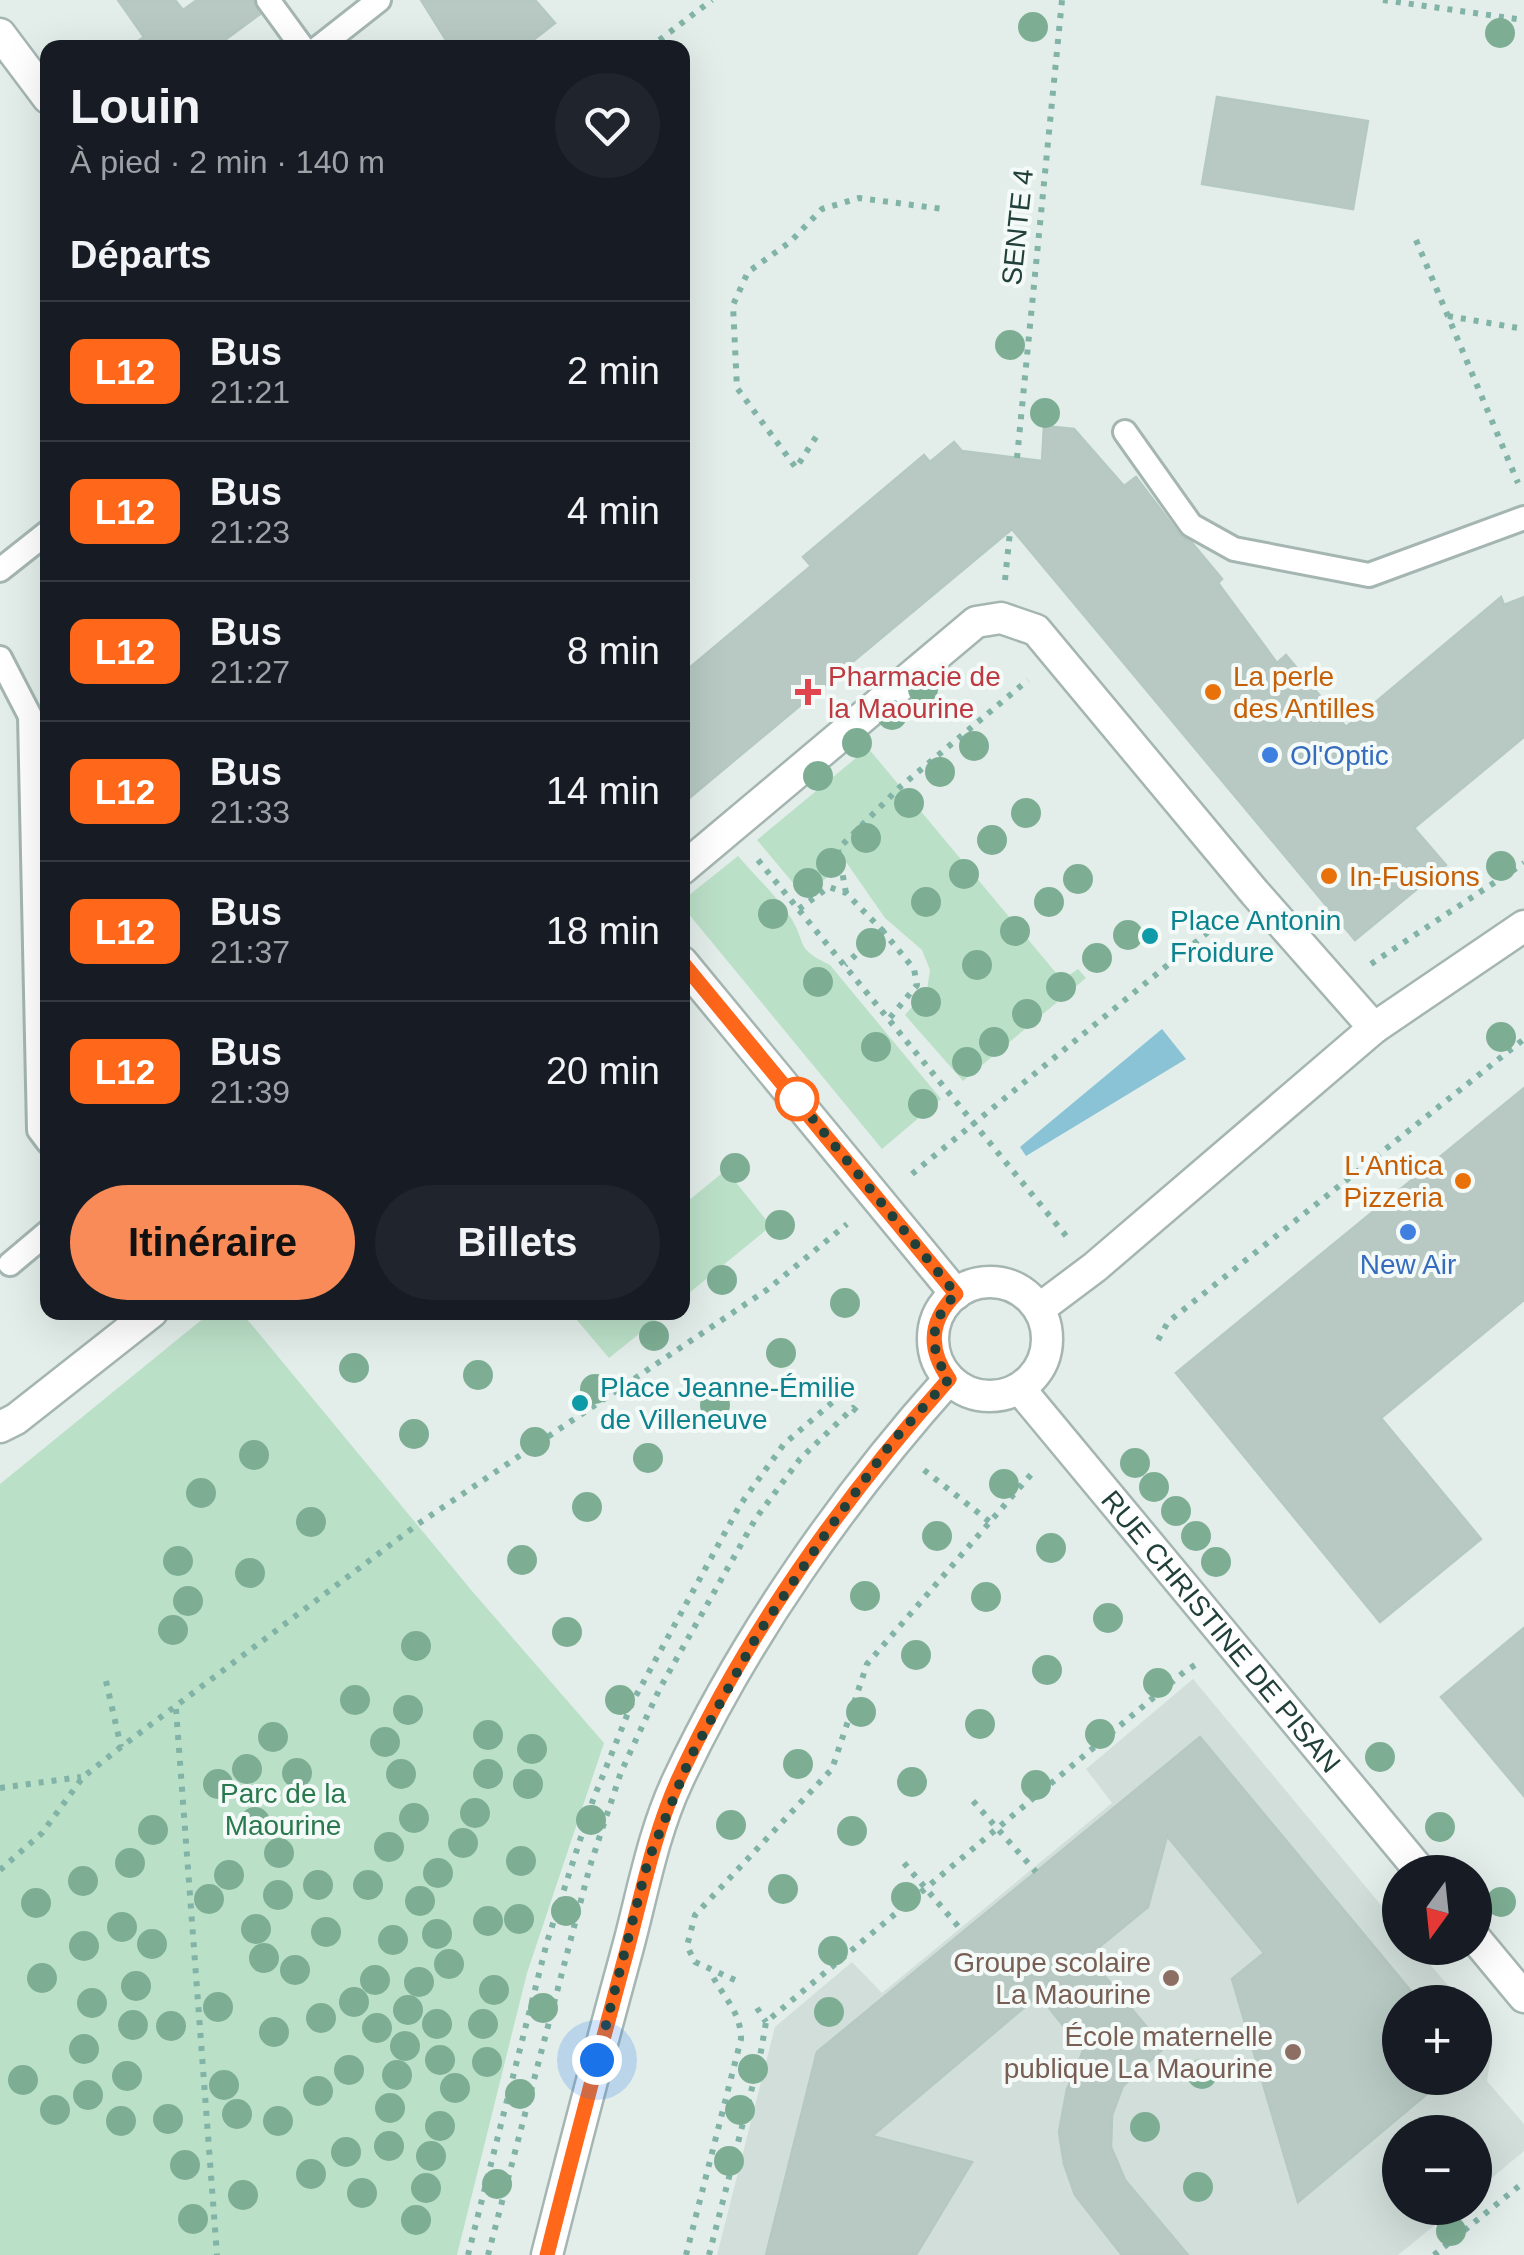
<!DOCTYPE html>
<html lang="fr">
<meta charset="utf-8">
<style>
:root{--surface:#171b24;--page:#20242c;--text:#f1f3f6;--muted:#9ea1a6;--line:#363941;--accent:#f88b57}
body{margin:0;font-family:Arial,sans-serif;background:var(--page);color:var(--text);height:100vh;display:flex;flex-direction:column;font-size:38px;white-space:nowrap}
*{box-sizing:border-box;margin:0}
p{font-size:32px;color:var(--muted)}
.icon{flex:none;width:55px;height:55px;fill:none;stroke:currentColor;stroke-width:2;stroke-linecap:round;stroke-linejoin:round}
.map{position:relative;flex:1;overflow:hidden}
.side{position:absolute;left:40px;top:40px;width:650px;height:1280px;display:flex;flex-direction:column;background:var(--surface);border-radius:20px;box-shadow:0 10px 40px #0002}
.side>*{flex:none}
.badge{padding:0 20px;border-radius:15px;font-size:35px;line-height:65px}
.needle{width:65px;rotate:195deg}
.controls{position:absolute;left:1382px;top:1855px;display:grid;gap:20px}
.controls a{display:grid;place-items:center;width:110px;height:110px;border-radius:50%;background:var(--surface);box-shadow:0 10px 40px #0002;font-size:50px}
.you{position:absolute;width:50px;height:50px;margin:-25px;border:8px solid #fff;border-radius:50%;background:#1a73e8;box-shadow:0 0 0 15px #1a73e833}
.map>.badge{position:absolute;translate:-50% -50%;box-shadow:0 0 0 5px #fff}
h2{padding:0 30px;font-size:38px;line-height:90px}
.round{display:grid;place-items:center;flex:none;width:105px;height:105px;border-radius:52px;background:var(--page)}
.overview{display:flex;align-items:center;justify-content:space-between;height:170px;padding:0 30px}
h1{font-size:48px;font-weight:700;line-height:75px}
.cta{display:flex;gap:20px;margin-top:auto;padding:20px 30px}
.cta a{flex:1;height:115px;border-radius:60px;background:var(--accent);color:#111;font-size:40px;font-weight:700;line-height:115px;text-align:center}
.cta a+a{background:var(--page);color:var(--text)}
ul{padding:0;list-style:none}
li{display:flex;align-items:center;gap:30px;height:140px;padding:0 30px;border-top:2px solid var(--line)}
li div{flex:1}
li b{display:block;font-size:38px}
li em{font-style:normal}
li .badge{min-width:110px;font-weight:700;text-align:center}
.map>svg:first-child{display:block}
.built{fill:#d1ded9}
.green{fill:#bbe0c8}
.water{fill:#89c3d5}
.building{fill:#b8c9c3;stroke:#b5c8c1;stroke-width:2.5}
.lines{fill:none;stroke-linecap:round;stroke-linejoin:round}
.service-casing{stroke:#a5b6b2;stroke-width:28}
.minor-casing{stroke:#a5b6b2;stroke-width:35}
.tertiary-casing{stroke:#a5b6b2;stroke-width:35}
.path{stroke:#82b3a7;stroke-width:6;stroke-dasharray:5 8;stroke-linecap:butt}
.service{stroke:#fff;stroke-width:22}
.minor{stroke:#fff;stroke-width:30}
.tertiary{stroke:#fff;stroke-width:30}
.tree{fill:#7dae94}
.line-casing{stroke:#fff;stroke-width:22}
.line{stroke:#ff671b;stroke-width:15}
.walk{stroke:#22403a;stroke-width:10;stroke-dasharray:0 18}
.health-dot{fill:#e0444e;stroke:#f4faf7;stroke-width:4}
.food-dot{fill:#e8710a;stroke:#f4faf7;stroke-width:4}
.shop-dot{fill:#3f7fe0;stroke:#f4faf7;stroke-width:4}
.culture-dot{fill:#0f9aa8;stroke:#f4faf7;stroke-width:4}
.stop-dot{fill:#fff;stroke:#ff671b;stroke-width:5}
.education-dot{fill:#8d6e63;stroke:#f4faf7;stroke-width:4}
.labels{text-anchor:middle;stroke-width:8;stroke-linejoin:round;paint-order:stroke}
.street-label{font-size:28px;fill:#22403a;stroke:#f4faf7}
.health-label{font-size:28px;fill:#be3a42;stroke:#f4faf7;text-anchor:start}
.food-label{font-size:28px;fill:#c56008;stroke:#f4faf7;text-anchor:start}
.shop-label{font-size:28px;fill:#366cbe;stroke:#f4faf7;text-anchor:start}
.culture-label{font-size:28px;fill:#0d838f;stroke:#f4faf7;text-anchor:start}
.park-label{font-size:28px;fill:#2a794e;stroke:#f4faf7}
.education-label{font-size:28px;fill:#785e54;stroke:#f4faf7;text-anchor:end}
</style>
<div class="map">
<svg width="1524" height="2255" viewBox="0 0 1524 2255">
<rect width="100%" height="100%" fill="#e3eeea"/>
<path class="built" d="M1193,1679l207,249v20h16l46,54h-62v76h75v-60l18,22 -6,41 37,43v27l-49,41v-60h-75v76h56l-58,47h-681l58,-228 77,-65 30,31 230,-190 -26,-34z"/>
<g class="green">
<path d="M868,748l194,232 16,-11 8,9 -123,103 -58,-66 22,-25 3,-20 -8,-20 -37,-32 -39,-56 -42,34 -47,-56z"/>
<path d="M738,856c17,20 39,40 53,62 17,28 3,29 39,47l111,134 -59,50 -199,-242v-7z"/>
<path d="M726,1170l45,56 -88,72v-93z"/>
<path d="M210,1313h32l230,278 132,152 -77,230 -70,282h-457v-771z"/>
<path d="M571,1313h94l-56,45z"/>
</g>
<path class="water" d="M1162,1029l24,30 -160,97 -6,-9z"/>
<g class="building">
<path d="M118,0h57l8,10 14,-10h56l7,14 -46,34h-86l16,-11z"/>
<path d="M421,0h114l20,23 -32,25h-72z"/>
<path d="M1217,97l151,24 -15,88 -151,-25z"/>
<path d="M1044,426l30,3 50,57 12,-9 43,57 13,9 30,36 -4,4 59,80 9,-8 60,72 155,-130 3,8 20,-8v140l-110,91 32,37 -91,75 -343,-411 -330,275v-130l129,-108 -8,-9 121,-102 6,7 24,-20 8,9 80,10z"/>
<path d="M1524,1088v212l-143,118 100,121 -101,83 -204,-249z"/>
<path d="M1524,1628v168l-83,-99z"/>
<path d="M1200,1737l220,265h-20v76h46l-148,124 -66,-223 32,-26 -97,-117 -19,71 -60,49 76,92 -41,38 -11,29 -1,32 14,33 63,75h-66l-47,-60 -11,-31 -5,-32 8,-43 16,-38 -44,-56 -167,141 100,26 -56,93h-150l51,-203z"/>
</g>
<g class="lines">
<g class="service-casing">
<g id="service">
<path d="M268,0l35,48"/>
<path d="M318,48l61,-48"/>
<path d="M1125,432l66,93 43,24 135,26 155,-57"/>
<path d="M0,570l48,-38"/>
<path d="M0,658l30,58 9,414 9,12"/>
<path d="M10,1264l38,-32"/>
</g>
</g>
<g class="minor-casing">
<g id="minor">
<path d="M0,34l48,64"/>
<path d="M682,869l294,-247 25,-4 35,12 219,263 119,135"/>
<path d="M682,962l274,332"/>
<path id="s1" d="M1020,1389l401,483"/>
<path d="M0,1427l16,-8 136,-107"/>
<path d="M1475,1938l49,59"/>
</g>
</g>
<g class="tertiary-casing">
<g id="tertiary">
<circle cx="990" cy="1339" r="57"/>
<path d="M1039,1309l56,-42 279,-239 150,-102"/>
<path d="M547,2255c26,-103 53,-206 81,-308 15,-56 25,-114 50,-167 67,-143 166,-284 271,-401"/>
</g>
</g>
<g class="path">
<path d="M1383,0l141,20"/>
<path d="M649,48l63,-48"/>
<path d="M1416,240l102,243"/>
<path d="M1448,316l76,13"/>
<path d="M816,437l-20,31 -59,-80 -4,-83 15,-33 42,-30 32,-33 37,-11 84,11"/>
<path d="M1017,458l45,-458"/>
<path d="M1005,580l5,-48"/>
<path d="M758,860l309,377"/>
<path d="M846,893l-8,-44 62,-62 128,-107"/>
<path d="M799,909l30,-22 17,6 36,37 -37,35"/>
<path d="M882,930l32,39 3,16 -28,34"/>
<path d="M1371,964l153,-101"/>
<path d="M912,1174l312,-255"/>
<path d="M1158,1340l10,-18 356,-283"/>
<path d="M924,1470l66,52"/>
<path d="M106,1681l15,66"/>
<path d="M176,1709l41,546"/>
<path d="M0,1788l81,-11"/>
<path d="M973,1801l63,71"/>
<path d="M904,1863l59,69"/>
<path d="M0,1870l42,-37 41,-56 38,-30 297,-223 350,-235 79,-65"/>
<path d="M735,1980l-40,-18 -8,-16 8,-31 137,-146 35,-105 167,-193"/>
<path d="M757,2008l9,14"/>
<path d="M468,2255l79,-313 46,-142 39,-97 108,-198 44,-61 59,-51"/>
<path d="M488,2255l102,-389 31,-94 39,-84 96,-170 44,-59 53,-51 9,8"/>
<path d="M686,2255l55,-216c0,-28 -19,-43 -30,-66"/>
<path d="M709,2255l51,-198 6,-35 418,-350 11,-7"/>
<path d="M1434,2255l90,-73"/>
</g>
<use href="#service" class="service"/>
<use href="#minor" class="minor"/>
<use href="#tertiary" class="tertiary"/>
</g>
<g class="tree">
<circle cx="1033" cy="27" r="15"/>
<circle cx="1500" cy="33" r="15"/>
<circle cx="1010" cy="345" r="15"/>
<circle cx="1045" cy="413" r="15"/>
<circle cx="923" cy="689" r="15"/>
<circle cx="892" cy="715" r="15"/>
<circle cx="857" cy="743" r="15"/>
<circle cx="974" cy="746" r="15"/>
<circle cx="940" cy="772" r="15"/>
<circle cx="818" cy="776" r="15"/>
<circle cx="909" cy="803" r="15"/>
<circle cx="1026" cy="813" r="15"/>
<circle cx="866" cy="838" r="15"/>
<circle cx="992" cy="840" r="15"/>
<circle cx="831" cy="863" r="15"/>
<circle cx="1501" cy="866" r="15"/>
<circle cx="964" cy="874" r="15"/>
<circle cx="1078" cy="879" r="15"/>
<circle cx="808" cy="883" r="15"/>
<circle cx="926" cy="902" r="15"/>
<circle cx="1049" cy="902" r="15"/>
<circle cx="773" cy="914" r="15"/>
<circle cx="1015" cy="931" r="15"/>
<circle cx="1128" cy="935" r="15"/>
<circle cx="871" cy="943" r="15"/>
<circle cx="1097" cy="958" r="15"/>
<circle cx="977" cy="965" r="15"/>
<circle cx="818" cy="982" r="15"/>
<circle cx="1061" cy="987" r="15"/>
<circle cx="926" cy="1002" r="15"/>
<circle cx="1027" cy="1014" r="15"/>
<circle cx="1501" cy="1037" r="15"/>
<circle cx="994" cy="1042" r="15"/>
<circle cx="876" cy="1047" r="15"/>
<circle cx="967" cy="1062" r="15"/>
<circle cx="923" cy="1104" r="15"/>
<circle cx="735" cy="1168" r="15"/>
<circle cx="780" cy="1225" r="15"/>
<circle cx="722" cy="1280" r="15"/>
<circle cx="845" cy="1303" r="15"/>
<circle cx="654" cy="1336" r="15"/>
<circle cx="781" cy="1353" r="15"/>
<circle cx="354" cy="1368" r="15"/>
<circle cx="478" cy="1375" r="15"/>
<circle cx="595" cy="1389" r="15"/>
<circle cx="715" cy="1405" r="15"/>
<circle cx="414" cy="1434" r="15"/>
<circle cx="535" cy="1442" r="15"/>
<circle cx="254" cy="1455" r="15"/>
<circle cx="648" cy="1458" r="15"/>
<circle cx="1135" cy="1463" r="15"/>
<circle cx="1004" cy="1484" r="15"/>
<circle cx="1154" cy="1487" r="15"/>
<circle cx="201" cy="1493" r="15"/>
<circle cx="587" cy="1507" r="15"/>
<circle cx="1176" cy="1511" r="15"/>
<circle cx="311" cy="1522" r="15"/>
<circle cx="937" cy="1536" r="15"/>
<circle cx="1196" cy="1536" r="15"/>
<circle cx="1051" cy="1548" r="15"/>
<circle cx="522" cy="1560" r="15"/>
<circle cx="178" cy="1561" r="15"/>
<circle cx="1216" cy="1562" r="15"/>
<circle cx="250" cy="1573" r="15"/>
<circle cx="865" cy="1596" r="15"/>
<circle cx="986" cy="1597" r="15"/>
<circle cx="188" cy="1601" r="15"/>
<circle cx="1108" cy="1618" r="15"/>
<circle cx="173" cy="1630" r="15"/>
<circle cx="567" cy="1632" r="15"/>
<circle cx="416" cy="1646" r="15"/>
<circle cx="916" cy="1655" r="15"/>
<circle cx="1047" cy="1670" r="15"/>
<circle cx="1158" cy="1683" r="15"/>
<circle cx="355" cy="1700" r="15"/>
<circle cx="620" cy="1700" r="15"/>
<circle cx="408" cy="1710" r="15"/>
<circle cx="861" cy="1712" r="15"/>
<circle cx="980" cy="1724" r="15"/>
<circle cx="1100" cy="1734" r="15"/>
<circle cx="488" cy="1735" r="15"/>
<circle cx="273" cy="1737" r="15"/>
<circle cx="385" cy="1742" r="15"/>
<circle cx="532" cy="1749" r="15"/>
<circle cx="1380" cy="1757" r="15"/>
<circle cx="798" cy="1764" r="15"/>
<circle cx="247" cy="1769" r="15"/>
<circle cx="297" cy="1773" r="15"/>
<circle cx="401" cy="1774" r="15"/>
<circle cx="488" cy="1774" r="15"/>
<circle cx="912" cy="1782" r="15"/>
<circle cx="218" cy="1784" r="15"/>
<circle cx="528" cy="1784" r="15"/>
<circle cx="1036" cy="1785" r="15"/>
<circle cx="475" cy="1813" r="15"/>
<circle cx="414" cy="1818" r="15"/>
<circle cx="591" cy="1820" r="15"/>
<circle cx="255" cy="1822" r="15"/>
<circle cx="731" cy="1825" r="15"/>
<circle cx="1440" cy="1827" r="15"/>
<circle cx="153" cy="1830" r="15"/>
<circle cx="852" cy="1831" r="15"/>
<circle cx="463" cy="1843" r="15"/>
<circle cx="389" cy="1847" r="15"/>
<circle cx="279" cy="1853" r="15"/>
<circle cx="521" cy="1861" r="15"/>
<circle cx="130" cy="1863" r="15"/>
<circle cx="438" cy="1873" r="15"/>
<circle cx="229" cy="1875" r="15"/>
<circle cx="83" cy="1881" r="15"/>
<circle cx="318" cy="1885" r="15"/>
<circle cx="368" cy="1885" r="15"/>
<circle cx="783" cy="1889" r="15"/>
<circle cx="278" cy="1895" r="15"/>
<circle cx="906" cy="1897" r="15"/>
<circle cx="209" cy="1899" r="15"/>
<circle cx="420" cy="1901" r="15"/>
<circle cx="1501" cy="1902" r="15"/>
<circle cx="36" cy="1903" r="15"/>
<circle cx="566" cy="1911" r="15"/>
<circle cx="519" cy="1919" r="15"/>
<circle cx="488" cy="1921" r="15"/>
<circle cx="122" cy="1927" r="15"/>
<circle cx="256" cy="1929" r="15"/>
<circle cx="326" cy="1932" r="15"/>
<circle cx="437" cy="1934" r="15"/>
<circle cx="393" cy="1940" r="15"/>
<circle cx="152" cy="1944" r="15"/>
<circle cx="84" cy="1946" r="15"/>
<circle cx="833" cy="1951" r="15"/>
<circle cx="264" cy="1958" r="15"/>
<circle cx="449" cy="1964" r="15"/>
<circle cx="295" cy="1970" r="15"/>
<circle cx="42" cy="1978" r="15"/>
<circle cx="375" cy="1980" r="15"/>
<circle cx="419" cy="1982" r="15"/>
<circle cx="136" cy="1986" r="15"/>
<circle cx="494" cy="1990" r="15"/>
<circle cx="354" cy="2002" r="15"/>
<circle cx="92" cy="2003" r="15"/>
<circle cx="218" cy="2007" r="15"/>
<circle cx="543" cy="2008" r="15"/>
<circle cx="408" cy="2010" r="15"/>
<circle cx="829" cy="2012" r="15"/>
<circle cx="321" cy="2018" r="15"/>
<circle cx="437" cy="2024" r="15"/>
<circle cx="483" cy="2024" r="15"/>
<circle cx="133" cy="2025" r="15"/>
<circle cx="171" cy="2026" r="15"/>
<circle cx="377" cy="2028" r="15"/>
<circle cx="274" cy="2032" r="15"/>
<circle cx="405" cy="2046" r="15"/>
<circle cx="84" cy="2049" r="15"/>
<circle cx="440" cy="2060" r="15"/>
<circle cx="487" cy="2062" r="15"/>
<circle cx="753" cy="2069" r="15"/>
<circle cx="349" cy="2070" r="15"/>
<circle cx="1202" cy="2074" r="15"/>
<circle cx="397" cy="2075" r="15"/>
<circle cx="127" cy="2076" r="15"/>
<circle cx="23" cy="2080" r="15"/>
<circle cx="224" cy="2085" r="15"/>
<circle cx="455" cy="2088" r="15"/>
<circle cx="318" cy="2091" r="15"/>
<circle cx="520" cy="2094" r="15"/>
<circle cx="88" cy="2095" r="15"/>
<circle cx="390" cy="2108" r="15"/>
<circle cx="55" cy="2110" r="15"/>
<circle cx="740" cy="2110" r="15"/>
<circle cx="237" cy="2114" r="15"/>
<circle cx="168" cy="2119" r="15"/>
<circle cx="121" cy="2121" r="15"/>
<circle cx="278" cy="2121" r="15"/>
<circle cx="440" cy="2126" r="15"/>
<circle cx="1145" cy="2127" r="15"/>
<circle cx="389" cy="2146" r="15"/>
<circle cx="346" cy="2152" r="15"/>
<circle cx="431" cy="2156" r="15"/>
<circle cx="729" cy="2161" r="15"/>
<circle cx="185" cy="2165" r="15"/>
<circle cx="311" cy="2174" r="15"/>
<circle cx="497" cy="2184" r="15"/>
<circle cx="1198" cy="2187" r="15"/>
<circle cx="426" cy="2188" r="15"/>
<circle cx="362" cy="2193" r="15"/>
<circle cx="243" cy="2195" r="15"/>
<circle cx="193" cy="2219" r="15"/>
<circle cx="416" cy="2220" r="15"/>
<circle cx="1451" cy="2231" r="15"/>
</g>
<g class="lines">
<g class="line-casing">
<path id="line" d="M547,2255c25,-100 52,-201 79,-301 16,-59 27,-118 52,-174 66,-144 166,-283 271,-401 -22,-31 -19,-59 7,-85l-274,-332"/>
</g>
<use href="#line" class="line"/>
<path class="walk" d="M597,2060l51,-199 42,-103 68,-124 71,-105 63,-87 57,-63c-22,-31 -19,-59 7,-85l-166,-203 7,8"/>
</g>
<path class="health-dot" d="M803 677h10v10h10v10h-10v10h-10v-10h-10v-10h10z"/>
<g class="food-dot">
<circle cx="1213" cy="692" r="10"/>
<circle cx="1329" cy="876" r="10"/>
<circle cx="1463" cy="1181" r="10"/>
</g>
<g class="shop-dot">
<circle cx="1270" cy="755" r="10"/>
<circle cx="1408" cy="1232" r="10"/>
</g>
<g class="culture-dot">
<circle cx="1150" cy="936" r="10"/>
<circle cx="580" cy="1403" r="10"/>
</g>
<circle class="stop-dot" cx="797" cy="1099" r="20"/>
<g class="education-dot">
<circle cx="1171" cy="1978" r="10"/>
<circle cx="1293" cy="2052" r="10"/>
</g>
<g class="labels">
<g class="street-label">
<text transform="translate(1017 227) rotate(-84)" y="10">SENTE 4</text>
<text dy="10" stroke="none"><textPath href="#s1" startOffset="315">RUE CHRISTINE DE PISAN</textPath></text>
</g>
<g class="health-label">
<text x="828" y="686">Pharmacie de<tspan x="828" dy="32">la Maourine</tspan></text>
</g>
<g class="food-label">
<text x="1233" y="686">La perle<tspan x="1233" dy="32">des Antilles</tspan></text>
<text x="1349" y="886">In-Fusions</text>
<text x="1443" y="1175" text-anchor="end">L'Antica<tspan x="1443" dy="32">Pizzeria</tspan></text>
</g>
<g class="shop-label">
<text x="1290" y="765">Ol'Optic</text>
<text x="1408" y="1274" text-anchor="middle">New Air</text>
</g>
<g class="culture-label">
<text x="1170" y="930">Place Antonin<tspan x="1170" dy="32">Froidure</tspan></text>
<text x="600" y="1397">Place Jeanne-Émilie<tspan x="600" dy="32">de Villeneuve</tspan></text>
</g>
<g class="park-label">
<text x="283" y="1803">Parc de la<tspan x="283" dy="32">Maourine</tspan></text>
</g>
<g class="education-label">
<text x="1151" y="1972">Groupe scolaire<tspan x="1151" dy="32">La Maourine</tspan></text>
<text x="1273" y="2046">École maternelle<tspan x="1273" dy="32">publique La Maourine</tspan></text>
</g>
</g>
</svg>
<div class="controls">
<a><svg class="needle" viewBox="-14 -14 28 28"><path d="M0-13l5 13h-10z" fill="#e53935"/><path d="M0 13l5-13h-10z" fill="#9ea1a6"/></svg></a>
<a>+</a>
<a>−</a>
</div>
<div class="you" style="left:597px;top:2060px"></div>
<section class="side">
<div class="overview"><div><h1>Louin</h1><p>À pied · 2 min · 140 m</p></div><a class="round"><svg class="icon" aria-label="heart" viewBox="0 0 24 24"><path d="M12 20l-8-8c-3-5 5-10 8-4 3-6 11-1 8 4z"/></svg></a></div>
<h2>Départs</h2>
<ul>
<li><span class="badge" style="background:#ff671b;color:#fff">L12</span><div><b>Bus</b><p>21:21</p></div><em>2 min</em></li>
<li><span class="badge" style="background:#ff671b;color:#fff">L12</span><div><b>Bus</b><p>21:23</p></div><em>4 min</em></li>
<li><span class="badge" style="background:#ff671b;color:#fff">L12</span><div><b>Bus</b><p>21:27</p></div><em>8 min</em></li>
<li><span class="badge" style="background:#ff671b;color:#fff">L12</span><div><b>Bus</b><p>21:33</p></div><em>14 min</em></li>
<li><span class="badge" style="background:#ff671b;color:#fff">L12</span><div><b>Bus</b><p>21:37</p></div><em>18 min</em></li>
<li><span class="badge" style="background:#ff671b;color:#fff">L12</span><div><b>Bus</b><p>21:39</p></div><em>20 min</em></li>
</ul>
<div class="cta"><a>Itinéraire</a><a>Billets</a></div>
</section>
</div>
